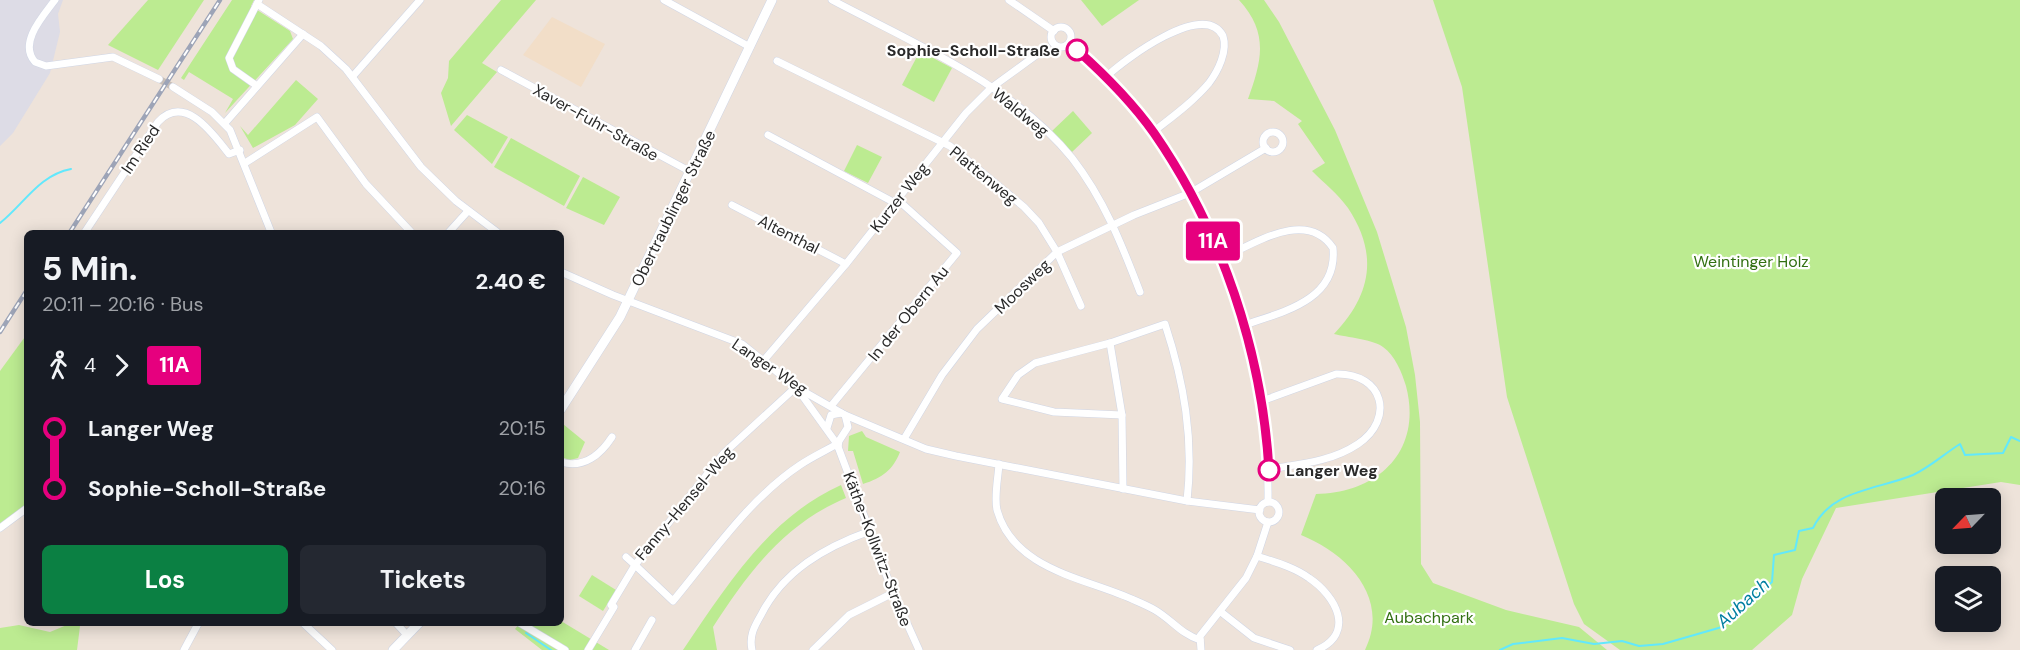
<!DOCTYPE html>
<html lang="de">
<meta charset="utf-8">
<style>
:root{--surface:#171b24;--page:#242831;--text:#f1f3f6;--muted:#9ea1a6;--accent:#0b8043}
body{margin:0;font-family:"DM Sans",sans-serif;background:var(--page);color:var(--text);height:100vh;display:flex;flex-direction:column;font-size:22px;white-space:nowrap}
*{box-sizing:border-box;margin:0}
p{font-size:20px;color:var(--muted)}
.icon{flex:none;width:33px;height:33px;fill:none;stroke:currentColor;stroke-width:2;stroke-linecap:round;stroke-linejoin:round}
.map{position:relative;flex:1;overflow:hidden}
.side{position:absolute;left:24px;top:230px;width:540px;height:396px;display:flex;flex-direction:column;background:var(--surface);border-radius:9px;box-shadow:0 3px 15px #0003}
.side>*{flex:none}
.badge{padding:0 12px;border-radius:4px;font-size:21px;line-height:39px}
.needle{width:39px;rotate:245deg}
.tools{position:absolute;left:1935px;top:488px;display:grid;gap:12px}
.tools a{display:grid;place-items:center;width:66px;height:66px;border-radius:9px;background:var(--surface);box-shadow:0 3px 15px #0003;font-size:30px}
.map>.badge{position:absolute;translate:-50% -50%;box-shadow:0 0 0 3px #fff}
.legs{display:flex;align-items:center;gap:9px;height:66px;padding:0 18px;font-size:20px}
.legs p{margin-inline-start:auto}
.head{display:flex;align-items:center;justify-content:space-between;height:102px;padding:0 18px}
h1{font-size:33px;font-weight:700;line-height:45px}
.primary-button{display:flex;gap:12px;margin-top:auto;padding:12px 18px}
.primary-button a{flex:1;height:69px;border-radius:9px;background:var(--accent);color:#fff;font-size:24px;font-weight:700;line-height:69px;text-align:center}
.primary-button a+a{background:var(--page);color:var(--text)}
ul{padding:0 18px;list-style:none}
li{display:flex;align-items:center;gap:21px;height:60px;font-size:22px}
li i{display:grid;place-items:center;width:9px;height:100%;margin:0 8px;background:currentColor}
li i::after{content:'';width:15px;height:15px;margin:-8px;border:4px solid;border-radius:50%;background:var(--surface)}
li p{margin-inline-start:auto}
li:first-child i{background:linear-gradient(#0000 50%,currentColor 0)}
li:last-child i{background:linear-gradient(currentColor 50%,#0000 0)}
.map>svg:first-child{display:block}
.industrial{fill:#dddce6}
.education{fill:#f2dec8}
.green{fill:#bceb91}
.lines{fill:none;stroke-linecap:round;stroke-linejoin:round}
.stream{stroke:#62e8fc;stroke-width:2}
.street-tunnel{stroke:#c7beb7;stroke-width:7;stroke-dasharray:7 3.5;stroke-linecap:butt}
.street-casing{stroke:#d0d6e5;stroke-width:8}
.secondary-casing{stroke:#d0d6e5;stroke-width:10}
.street{stroke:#fff;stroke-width:7}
.secondary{stroke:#fff;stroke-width:9}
.rail-casing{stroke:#9da4b7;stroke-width:4.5}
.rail{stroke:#fff;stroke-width:2;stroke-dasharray:7;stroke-linecap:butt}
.line-1-casing{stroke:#fff;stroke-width:14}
.line-1{stroke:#e6007e;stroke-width:9}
.stop-1-dot{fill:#fff;stroke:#e6007e;stroke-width:3}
.labels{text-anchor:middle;stroke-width:4.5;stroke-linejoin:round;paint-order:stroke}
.stop-label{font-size:16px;font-weight:bold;fill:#2a2a2a;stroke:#fff;text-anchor:end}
.street-label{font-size:16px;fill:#2a2a2a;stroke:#fff}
.park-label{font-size:16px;fill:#327012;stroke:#fff}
.water-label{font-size:18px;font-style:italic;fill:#017fa0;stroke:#fff}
</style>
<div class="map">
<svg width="2020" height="650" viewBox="0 0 2020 650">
<rect width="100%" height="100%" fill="#eee3da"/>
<path class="industrial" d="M0,0h63l-5,14 2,18 -10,41 -37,60 -13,13z"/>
<path class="education" d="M552,17l53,27 -24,43 -58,-32z"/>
<g class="green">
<path d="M148,0h56l-46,70 -50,-25z"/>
<path d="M232,0h22l-3,6 39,25 3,8 -68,74 8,-14 -44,-27 -5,8 -3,-2z"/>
<path d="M501,0h35l-54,63 15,9 -46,54 -10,-33 7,-15 1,-17z"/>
<path d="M1081,0h58l-37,26z"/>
<path d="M1239,0h25l15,22 56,108 42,102 29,95 9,48 5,47 1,142 12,19 73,27 73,17 28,23h-242c26,-53 -19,-97 -64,-115l15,-41c62,-1 107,-43 90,-108 -4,-13 -11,-31 -23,-39 -8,-7 -37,-10 -49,-13 37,-39 45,-79 14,-126 -10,-14 -24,-25 -36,-37l13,-8 -27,-39 4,-3 -28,-20 -26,-2c13,-37 22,-65 -9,-99z"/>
<path d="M1433,0h587v485l-19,-3 -165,26 -34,71 -10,36 -40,35h-132l-36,-26 -10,-20 -67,-207 -45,-310z"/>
<path d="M920,51l32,17 -18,34 -32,-17z"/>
<path d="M296,80l22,19 -23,26 -42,23 -13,-22 8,9z"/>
<path d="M1073,111l19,22 -20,19 -20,-21z"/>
<path d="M467,115l41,22 -16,27 -38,-34z"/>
<path d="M511,138l69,38 -16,30 -70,-39z"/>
<path d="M857,145l25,12 -14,26 -24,-12z"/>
<path d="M583,177l37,20 -16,28 -38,-17z"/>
<path d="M27,334v170l-27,21v-154z"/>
<path d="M563,424l22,18 -7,16 -8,2 -9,-3z"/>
<path d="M862,431l4,6 34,15c-7,18 -18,26 -37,32l-10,-33h-5l1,-15z"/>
<path d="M841,485l5,13c-62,26 -98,75 -133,129l4,23h-34c43,-63 86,-133 158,-165z"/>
<path d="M592,575l24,15 -13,21 -24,-15z"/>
<path d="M561,621l48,29h-67l-27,-21 5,-6z"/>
<path d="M74,622l6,4 -3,24h-77v-22l19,-3 31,7z"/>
</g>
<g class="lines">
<g class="stream">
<path d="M0,223c24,-19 39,-48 71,-54"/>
<path d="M526,633l25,17"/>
<path d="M1500,650l13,-6 49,-6 32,6 28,-3 17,5 24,-2 59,-17 50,-45 2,-27 21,-5 4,-19 14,-3c19,-39 64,-38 100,-53 17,-8 31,-21 47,-31l5,11 38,-2 8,-16 9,4"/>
</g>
<path class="street-tunnel" d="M159,79l14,8"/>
<g class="street-casing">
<g id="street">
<path d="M55,0c-12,16 -37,43 -20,62l11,4 67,-9 46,22"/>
<path d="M664,0l86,47"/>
<path d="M832,0c83,44 180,84 240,158 32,41 50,87 68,134"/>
<path d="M1009,0l45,31"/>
<path d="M257,4l64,42 25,23 75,98 35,34 41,31"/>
<circle cx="1061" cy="37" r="10"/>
<path d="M1070,43c29,28 60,56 83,90 75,106 117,240 115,369"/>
<path d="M777,61l173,85 74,61 15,16 18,29 24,54"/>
<path d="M501,70l190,102"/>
<path d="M353,76l67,-76"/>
<path d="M1106,77c19,-18 98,-77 117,-41 5,15 -5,35 -14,47 -16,19 -37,34 -56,49"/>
<path d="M257,86l-24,-17 -4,-11 30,-58"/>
<path d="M173,87l39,25 18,18 41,102"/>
<path d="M225,123l78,-89"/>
<circle cx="1273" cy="142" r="10"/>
<path d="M768,135l127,68"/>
<path d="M245,163l72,-46 49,67 45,48"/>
<path d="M732,205l114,59"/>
<path d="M85,232l73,-110c27,-29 55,12 71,32l11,-4"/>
<path d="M449,232l19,-21"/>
<path d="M1220,259c34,-15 86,-51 113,-11 5,52 -50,64 -89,77"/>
<path d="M561,272l52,23 129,49 54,43 49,28 3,12 -9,14 -1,6"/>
<path d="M1110,343l12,72 1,74"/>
<path d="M765,359l81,-95 120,-151 25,-25 55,-40"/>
<path d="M796,387l41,57 55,146 27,60"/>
<path d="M1262,401l74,-27c48,-1 59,45 22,70 -27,18 -58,20 -89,25"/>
<path d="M831,406l126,-153 -59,-53"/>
<path d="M845,415l81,34 30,7 231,45 73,9"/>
<path d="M1122,415l-68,-3 -52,-13 16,-24 17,-12 75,-20 55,-19c19,58 29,115 22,177"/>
<path d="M827,428l4,-13 10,-2"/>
<path d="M904,439l38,-64 35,-46 80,-77 77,-37 56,-22 76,-45"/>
<path d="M561,462c23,7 40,-8 51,-25"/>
<path d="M999,464c-1,15 -5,32 -2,46 17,61 90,68 137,90 7,3 14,6 21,10 17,10 26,24 45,30"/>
<circle cx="1269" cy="512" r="10"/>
<path d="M0,528l27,-20"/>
<path d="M1257,556c18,6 37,11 52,22 27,18 47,55 8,72"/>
<path d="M626,557l9,8 89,-112 72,-66"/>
<path d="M1221,612l33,26 36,12"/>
<path d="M302,622l30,28"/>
<path d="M395,622l12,13"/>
<path d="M518,622l47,28"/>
<path d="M184,650l15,-28"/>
<path d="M588,650l26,-43 -3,-2 24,-40 38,36c39,-47 76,-102 127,-136 12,-8 25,-14 37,-21"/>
<path d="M635,650l17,-30"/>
<path d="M752,650c-3,-14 2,-23 9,-35 22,-44 64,-68 109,-84"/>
<path d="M813,650l36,-35 44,-22"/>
<path d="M1201,650l-1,-14 46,-58 11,-22 11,-34"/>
</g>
</g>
<g class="secondary-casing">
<g id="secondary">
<path d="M561,409l59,-92 152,-317"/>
<path d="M393,650l27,-28"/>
</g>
</g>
<use href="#street" class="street"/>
<use href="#secondary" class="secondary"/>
<g class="rail-casing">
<g id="rail">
<path d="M70,232l150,-232"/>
<path d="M0,332l27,-42"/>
</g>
</g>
<use href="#rail" class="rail"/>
</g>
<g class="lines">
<g class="line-1-casing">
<path id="line-1" d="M1077,50c28,25 55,52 77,83 68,98 108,219 115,337"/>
</g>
<use href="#line-1" class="line-1"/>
</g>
<g class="stop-1-dot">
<circle cx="1077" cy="50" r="10"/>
<circle cx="1269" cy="470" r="10"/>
</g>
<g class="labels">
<g class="stop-label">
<text x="1060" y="56">Sophie-Scholl-Straße</text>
<text x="1286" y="476" text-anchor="start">Langer Weg</text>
</g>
<g class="street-label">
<text transform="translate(1021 112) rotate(39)" y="6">Waldweg</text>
<text transform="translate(596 122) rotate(29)" y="6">Xaver-Fuhr-Straße</text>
<text transform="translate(140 149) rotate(-56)" y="6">Im Ried</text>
<text transform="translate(984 175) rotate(39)" y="6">Plattenweg</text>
<text transform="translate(899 197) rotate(-52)" y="6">Kurzer Weg</text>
<text transform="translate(673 208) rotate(-64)" y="6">Obertraublinger Straße</text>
<text transform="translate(789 234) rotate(27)" y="6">Altenthal</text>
<text transform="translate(1022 286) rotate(-44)" y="6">Moosweg</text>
<text transform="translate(908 313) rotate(-51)" y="6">In der Obern Au</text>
<text transform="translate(770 366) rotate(34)" y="6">Langer Weg</text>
<text transform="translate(684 503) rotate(-50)" y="6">Fanny-Hensel-Weg</text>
<text transform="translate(878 549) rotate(69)" y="6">Käthe-Kollwitz-Straße</text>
</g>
<g class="park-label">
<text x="1751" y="267">Weintinger Holz</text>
<text x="1429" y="623">Aubachpark</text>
</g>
<g class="water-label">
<text transform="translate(1743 603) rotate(-42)" y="6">Aubach</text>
</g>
</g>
</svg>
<div class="tools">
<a><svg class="needle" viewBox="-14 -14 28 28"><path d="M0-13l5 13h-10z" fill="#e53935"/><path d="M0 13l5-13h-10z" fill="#9ea1a6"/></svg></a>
<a><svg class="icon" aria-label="layers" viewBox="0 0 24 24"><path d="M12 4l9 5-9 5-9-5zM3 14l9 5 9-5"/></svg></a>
</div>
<b class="badge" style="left:1213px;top:241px;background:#e6007e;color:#fff">11A</b>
<section class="side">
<div class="head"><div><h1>5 Min.</h1><p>20:11 – 20:16 · Bus</p></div><b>2.40 €</b></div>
<div class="legs"><svg class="icon" aria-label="walk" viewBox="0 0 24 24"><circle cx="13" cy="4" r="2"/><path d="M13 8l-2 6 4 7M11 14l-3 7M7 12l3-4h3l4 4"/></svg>4<svg class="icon" aria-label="forward" viewBox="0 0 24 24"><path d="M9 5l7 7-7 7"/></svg><b class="badge" style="background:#e6007e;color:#fff">11A</b></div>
<ul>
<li><i style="color:#e6007e"></i><b>Langer Weg</b><p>20:15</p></li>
<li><i style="color:#e6007e"></i><b>Sophie-Scholl-Straße</b><p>20:16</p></li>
</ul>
<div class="primary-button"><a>Los</a><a>Tickets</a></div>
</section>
</div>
